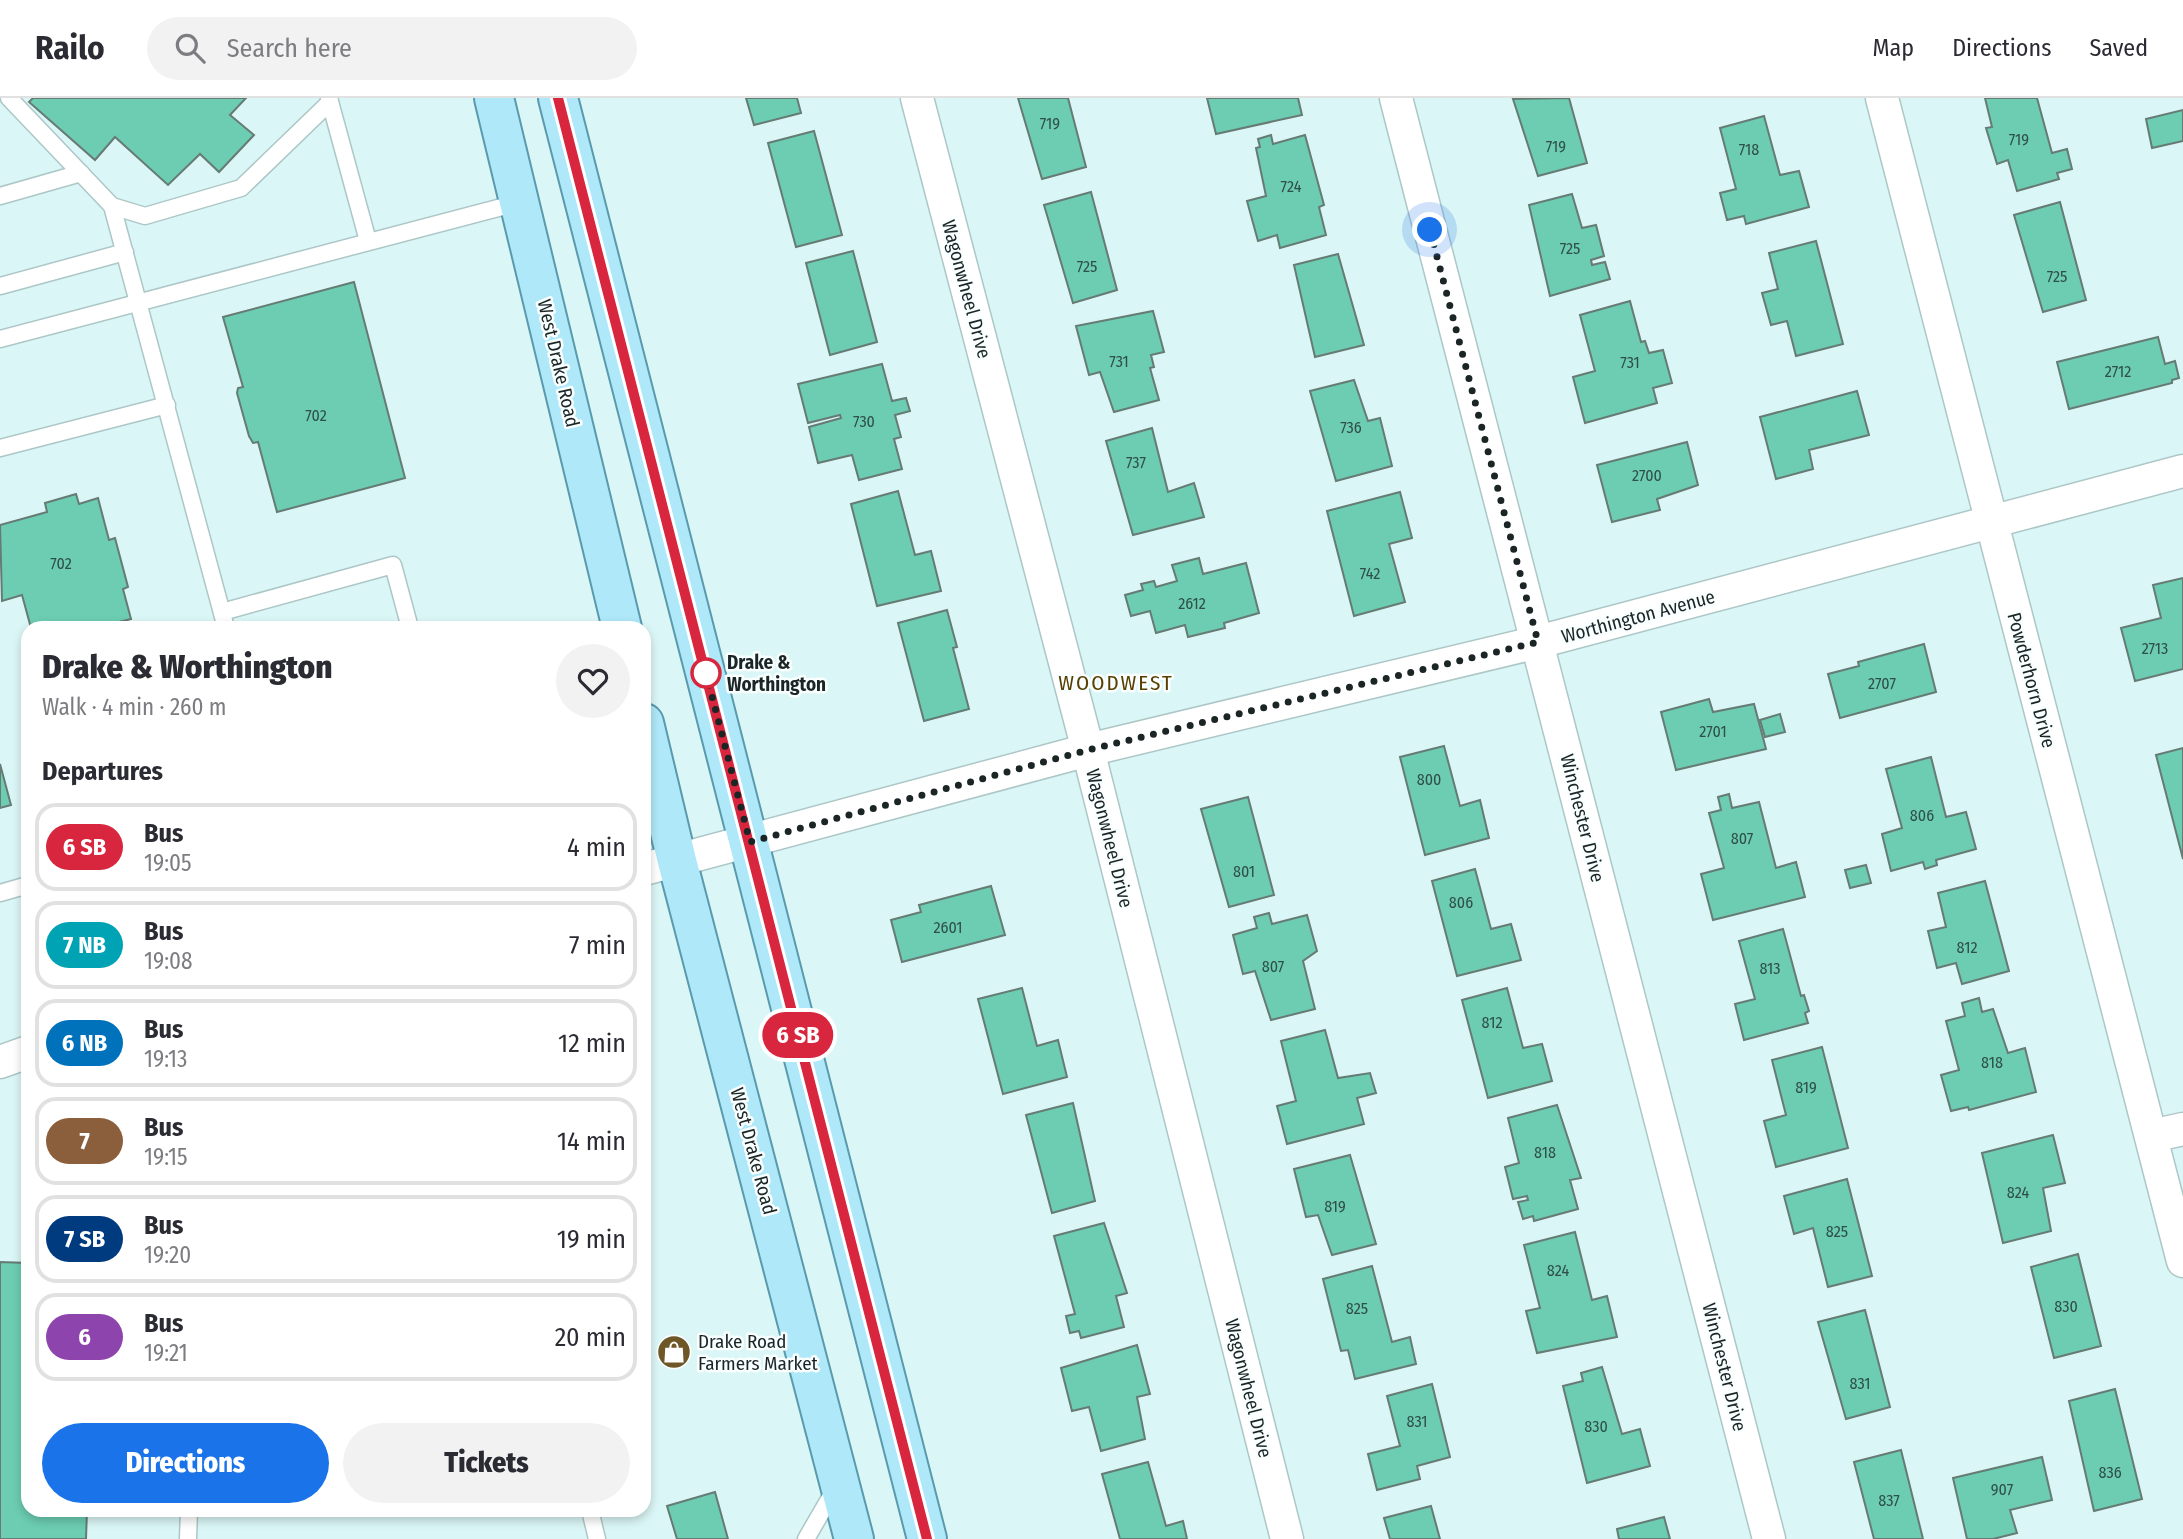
<!DOCTYPE html>
<meta charset="utf-8">
<style>
:root{--surface:#fff;--page:#f2f2f3;--text:#2b2b33;--muted:#7c7c81;--line:#e1e1e2;--accent:#1a73e8}
body{margin:0;font-family:"Fira Sans Condensed",sans-serif;background:var(--page);color:var(--text);height:100vh;display:flex;flex-direction:column;font-size:26px;white-space:nowrap}
*{box-sizing:border-box;margin:0}
p{font-size:23px;color:var(--muted)}
.icon{flex:none;width:38px;height:38px;fill:none;stroke:currentColor;stroke-width:2;stroke-linecap:round;stroke-linejoin:round}
.map{position:relative;flex:1;overflow:hidden}
.panel{position:absolute;left:21px;top:523px;width:630px;height:896px;display:flex;flex-direction:column;background:var(--surface);border-radius:21px;box-shadow:0 4px 10px #0003}
.panel>*{flex:none}
.badge{padding:0 14px;border-radius:23px;font-size:24px;line-height:46px}
.you{position:absolute;width:35px;height:35px;margin:-18px;border:5px solid #fff;border-radius:50%;background:#1a73e8;box-shadow:0 0 0 10px #1a73e833}
.map>.badge{position:absolute;translate:-50% -50%;box-shadow:0 0 0 4px #fff}
h2{padding:0 21px;font-size:26px;line-height:63px}
.round{display:grid;place-items:center;flex:none;width:74px;height:74px;border-radius:37px;background:var(--page)}
.head{display:flex;align-items:center;justify-content:space-between;height:119px;padding:0 21px}
h1{font-size:33px;font-weight:800;line-height:52px}
.primary-button{display:flex;gap:14px;margin-top:auto;padding:14px 21px}
.primary-button a{flex:1;height:80px;border-radius:42px;background:var(--accent);color:#fff;font-size:28px;font-weight:800;line-height:80px;text-align:center}
.primary-button a+a{background:var(--page);color:var(--text)}
ul{padding:0;list-style:none}
li{display:flex;align-items:center;gap:21px;height:88px;margin:0 14px 10px;padding:0 7px;border:4px solid var(--line);border-radius:21px}
li div{flex:1}
li b{display:block;font-size:26px}
li em{font-style:normal}
li .badge{min-width:77px;font-weight:700;text-align:center}
header{display:flex;align-items:center;gap:42px;box-sizing:border-box;height:98px;padding:0 35px;background:var(--surface);border-bottom:2px solid var(--line)}
header strong{font-size:33px}
nav{display:flex;gap:38px;margin-inline-start:auto;font-size:24px}
.search{width:490px;height:63px;background:var(--page);display:flex;align-items:center;gap:18px;box-sizing:border-box;padding:0 24px;border-radius:38px;color:var(--muted);font-size:26px}
.map>svg:first-child{display:block}
.building{fill:#6ccdb2;stroke:#657b74;stroke-width:2}
.lines{fill:none;stroke-linecap:round;stroke-linejoin:round}
.lane-casing{stroke:#adc7c7;stroke-width:19}
.street-casing{stroke:#adc7c7;stroke-width:35}
.primary-casing{stroke:#599aac;stroke-width:42}
.lane{stroke:#fff;stroke-width:16}
.street{stroke:#fff;stroke-width:32}
.primary{stroke:#afe8f9;stroke-width:38}
.line-casing{stroke:#fff;stroke-width:16}
.line{stroke:#d7263d;stroke-width:10}
.walk{stroke:#1b2525;stroke-width:7;stroke-dasharray:0 12.6}
.stop-dot{fill:#fff;stroke:#d7263d;stroke-width:3.5}
.labels{text-anchor:middle;stroke-width:5;stroke-linejoin:round;paint-order:stroke}
.number-label{font-size:16px;fill:#2f4f48}
.street-label{font-size:19px;fill:#1b2525;stroke:#f9fefe}
.stop-label{font-size:19px;font-weight:bold;fill:#1b2525;stroke:#f9fefe;text-anchor:start}
.poi-label{font-size:19px;fill:#1b2525;stroke:#f9fefe;text-anchor:start}
.neighbourhood-label{font-size:21px;letter-spacing:2px;fill:#583e00;stroke:#f9fefe}
</style>
<header>
<strong>Railo</strong>
<div class="search"><svg class="icon" aria-label="search" viewBox="0 0 24 24"><circle cx="10" cy="10" r="6"/><path d="M15 15l6 6"/></svg>Search here</div>
<nav><a>Map</a><a>Directions</a><a>Saved</a></nav>
</header>
<div class="map">
<svg width="2183" height="1441" viewBox="0 0 2183 1441">
<rect width="100%" height="100%" fill="#dbf6f6"/>
<g class="building">
<path d="M33,0h213l-16,17 24,20 -35,37 -19,-18 -32,31 -53,-48 -20,23 -66,-58z"/>
<path d="M746,0h51l4,15 -47,12z"/>
<path d="M1018,0h50l18,69 -44,12z"/>
<path d="M1207,0h91l4,17 -86,19z"/>
<path d="M1569,0l18,65 -49,13 -25,-77z"/>
<path d="M1985,0h52l15,55 15,-4 5,20 -15,4 2,6 -42,12 -9,-31 -11,4 -11,-36 6,-1z"/>
<path d="M2183,12v31l-31,7 -6,-29z"/>
<path d="M1764,18l16,59 19,-4 10,36 -63,17 -2,-8 -17,4 -7,-27 16,-4 -16,-61z"/>
<path d="M814,33l28,104 -46,12 -28,-104z"/>
<path d="M1271,37l2,9 32,-9 19,70 -5,2 7,28 -46,13 -3,-13 -19,6 -11,-40 19,-5 -10,-48 4,-1 -2,-8z"/>
<path d="M1091,94l26,98 -44,13 -29,-98z"/>
<path d="M1572,96l10,34 14,-3 8,31 -13,4 1,5 13,-3 5,17 -60,17 -21,-91z"/>
<path d="M2060,104l26,98 -43,12 -29,-97z"/>
<path d="M1816,143l27,103 -47,12 -9,-35 -16,4 -9,-32 16,-4 -9,-36z"/>
<path d="M853,153l24,91 -47,13 -24,-92z"/>
<path d="M1338,156l26,91 -49,12 -21,-92z"/>
<path d="M354,184l51,196 -128,34 -19,-70 -5,1 -4,-7 -12,-43 1,-5 5,-1 -20,-70z"/>
<path d="M1630,203l11,41 4,-1 4,12 14,-3 9,33 -19,5 4,15 -72,20 -12,-46 22,-6 -15,-56z"/>
<path d="M1153,213l11,41 -13,3 3,12 -4,1 9,32 -45,12 -14,-40 -11,3 -13,-49z"/>
<path d="M2158,239l7,27 10,-3 4,17 -7,2v3l-103,26 -12,-47z"/>
<path d="M882,266l10,37 14,-3 4,13 -15,4 6,22 -7,2 8,30 -43,11 -7,-25 -34,8 -9,-36 32,-9 -1,-3 -32,8 -10,-39z"/>
<path d="M1354,282l14,41 12,-3 12,48 -56,15 -26,-90z"/>
<path d="M1857,293l12,44 -60,15 4,19 -37,10 -16,-62z"/>
<path d="M1152,330l16,64 26,-9 10,34 -71,18 -27,-94z"/>
<path d="M1687,344l11,43 -41,14 3,11 -48,12 -15,-57z"/>
<path d="M898,393l17,64 16,-4 10,40 -64,15 -26,-102z"/>
<path d="M1400,394l12,46 -23,6 16,58 -51,14 -27,-105z"/>
<path d="M76,396l3,10 19,-6 11,42 6,-2 13,49 -5,2 8,30 -36,9h-64l-9,-33 -20,6 -2,-76 47,-13 -2,-9z"/>
<path d="M1199,460l4,16 43,-11 13,50 -35,10 1,5 -37,9 -3,-12 -29,8 -6,-22 -19,5 -6,-21 18,-5 -2,-6 13,-3 2,6 21,-6 -5,-16z"/>
<path d="M2183,480v91l-48,12 -14,-53 40,-10 -8,-33z"/>
<path d="M947,512l10,37 -4,1 16,61 -45,12 -26,-98z"/>
<path d="M1924,546l12,48 -96,26 -12,-44 31,-8 -1,-4z"/>
<path d="M1709,601l4,13 41,-8 12,45 -90,21 -15,-58z"/>
<path d="M1780,616l5,18 -20,5 -5,-17z"/>
<path d="M1444,648l16,60 20,-6 9,38 -64,17 -25,-98z"/>
<path d="M2183,650v111l-27,-104z"/>
<path d="M1931,659l15,60 20,-5 10,37 -40,11 1,5 -12,4 -2,-7 -32,9 -9,-37 20,-6 -16,-59z"/>
<path d="M0,666l11,41 -11,3z"/>
<path d="M1729,696l3,14 27,-6 17,66 20,-6 9,35 -92,23 -12,-46 23,-6 -15,-55 12,-3 -3,-13z"/>
<path d="M1248,699l26,98 -45,12 -28,-98z"/>
<path d="M1866,767l5,18 -21,5 -5,-18z"/>
<path d="M1475,771l16,60 20,-5 10,36 -64,16 -25,-95z"/>
<path d="M1985,783l24,90 -47,13 -6,-21 -19,5 -9,-37 18,-4 -8,-34z"/>
<path d="M991,788l14,49 -103,27 -11,-42 30,-8 -2,-7z"/>
<path d="M1269,815l3,11 35,-9 10,36 -14,10 12,48 -44,11 -16,-49 -12,3 -10,-39 24,-7 -3,-11z"/>
<path d="M1783,831l18,67 3,-1 5,16 -4,2 3,10 -64,17 -9,-36 20,-5 -16,-58z"/>
<path d="M1022,890l15,58 21,-6 9,37 -64,17 -25,-95z"/>
<path d="M1507,890l16,60 19,-4 10,37 -64,17 -26,-98z"/>
<path d="M1979,900l3,14 11,-3 15,44 17,-5 11,44 -67,18 -1,-3 -17,4 -10,-36 18,-5 -13,-49 19,-5 -3,-13z"/>
<path d="M1325,932l13,48 32,-5 6,20 -19,5 7,26 -77,20 -10,-38 19,-5 -15,-60z"/>
<path d="M1822,949l26,101 -72,19 -12,-46 22,-6 -14,-55z"/>
<path d="M1073,1005l22,98 -43,12 -26,-98z"/>
<path d="M1557,1007l24,73 -11,2 8,29 -44,12 -1,-5 -10,3 -5,-17 10,-2 -1,-4 -14,3 -8,-32 14,-4 -11,-45z"/>
<path d="M2053,1037l12,48 -22,5 8,43 -48,12 -21,-90z"/>
<path d="M1350,1057l26,89 -44,11 -14,-40 -12,2 -12,-48z"/>
<path d="M1847,1081l25,97 -44,11 -15,-59 -19,6 -10,-38z"/>
<path d="M1104,1125l23,70 -11,3 8,31 -43,11 -2,-7 -9,2 -4,-17 9,-2 -21,-78z"/>
<path d="M1575,1134l17,68 15,-4 10,41 -80,16 -11,-42 14,-3 -16,-63z"/>
<path d="M2078,1156l23,92 -47,12 -23,-91z"/>
<path d="M0,1164l28,1v247h59l-1,29h-86z"/>
<path d="M1372,1168l20,76 18,-5 6,27 -61,15 -7,-29 -7,1 -18,-72z"/>
<path d="M1865,1212l25,97 -44,12 -28,-97z"/>
<path d="M1137,1247l13,49 -13,3 8,42 -44,12 -12,-44 -17,4 -11,-43z"/>
<path d="M1602,1269l20,67 18,-5 10,37 -63,17 -24,-97 20,-5 -2,-8z"/>
<path d="M1432,1286l18,73 -33,9 3,13 -43,11 -9,-36 32,-8 -13,-50z"/>
<path d="M2115,1291l27,110 -48,12 -25,-110z"/>
<path d="M1901,1352l22,89h-49l-20,-77z"/>
<path d="M2042,1359l10,43 -42,10 7,23 -24,6h-26l-14,-61z"/>
<path d="M1148,1364l18,64 17,-5 4,18h-67l-18,-65z"/>
<path d="M715,1394l13,47h-51l-10,-33z"/>
<path d="M1431,1408l9,33h-50l-6,-21z"/>
<path d="M1664,1419l6,22h-51l-2,-10z"/>
</g>
<g class="lines">
<g class="lane-casing">
<g id="lane">
<path d="M9,0l103,108 114,422"/>
<path d="M329,0l39,143"/>
<path d="M0,98l81,-23"/>
<path d="M112,108l33,10 96,-28 89,-86"/>
<path d="M0,188l125,-34"/>
<path d="M0,241l521,-137"/>
<path d="M0,350l167,-43"/>
<path d="M222,514l171,-47 17,63"/>
<path d="M0,795l28,-8"/>
<path d="M590,1412l7,29"/>
<path d="M188,1441l1,-29"/>
<path d="M806,1441l29,-50"/>
</g>
</g>
<g class="street-casing">
<g id="street">
<path d="M917,0l171,652 199,789"/>
<path d="M1396,0l373,1441"/>
<path d="M1882,0l301,1163"/>
<path d="M644,771l444,-119 450,-108 645,-171"/>
<path d="M0,964l28,-10"/>
<path d="M2151,1038l32,-7"/>
</g>
</g>
<g class="primary-casing">
<g id="primary">
<path d="M494,0l128,530"/>
<path d="M558,0l369,1441"/>
<path d="M644,625l33,138 177,678"/>
</g>
</g>
<use href="#lane" class="lane"/>
<use href="#street" class="street"/>
<use href="#primary" class="primary"/>
</g>
<g class="lines">
<g class="line-casing">
<path id="line" d="M558,0l369,1441"/>
</g>
<use href="#line" class="line"/>
<path class="walk" d="M706,575l44,169 338,-92 450,-108 -108,-412"/>
</g>
<defs>
<g id="shop-disc" transform="scale(1.75)"><circle r="9.5" fill="#6e5626" stroke="#f9fefe"/><path d="M-5-2.5h2.3a2.7 3.5 0 0 1 5.4 0H5L5.5 6h-11ZM-1.5-2.5h3a1.5 2.3 0 0 0-3 0Z" fill="#fff"/></g>
</defs>
<g fill-rule="evenodd">
<use href="#shop-disc" x="674" y="1254"/>
</g>
<circle class="stop-dot" cx="706" cy="575" r="14"/>
<g class="labels">
<g class="number-label">
<text x="1050" y="31">719</text>
<text x="2019" y="47">719</text>
<text x="1556" y="54">719</text>
<text x="1749" y="57">718</text>
<text x="1291" y="94">724</text>
<text x="1570" y="156">725</text>
<text x="1087" y="174">725</text>
<text x="2057" y="184">725</text>
<text x="1119" y="269">731</text>
<text x="1630" y="270">731</text>
<text x="2118" y="279">2712</text>
<text x="316" y="323">702</text>
<text x="864" y="329">730</text>
<text x="1351" y="335">736</text>
<text x="1136" y="370">737</text>
<text x="1647" y="383">2700</text>
<text x="61" y="471">702</text>
<text x="1370" y="481">742</text>
<text x="1192" y="511">2612</text>
<text x="2155" y="556">2713</text>
<text x="1882" y="591">2707</text>
<text x="1713" y="639">2701</text>
<text x="1429" y="687">800</text>
<text x="1922" y="723">806</text>
<text x="1742" y="746">807</text>
<text x="1244" y="779">801</text>
<text x="1461" y="810">806</text>
<text x="948" y="835">2601</text>
<text x="1967" y="855">812</text>
<text x="1273" y="874">807</text>
<text x="1770" y="876">813</text>
<text x="1492" y="930">812</text>
<text x="1992" y="970">818</text>
<text x="1806" y="995">819</text>
<text x="1545" y="1060">818</text>
<text x="2018" y="1100">824</text>
<text x="1335" y="1114">819</text>
<text x="1837" y="1139">825</text>
<text x="1558" y="1178">824</text>
<text x="2066" y="1214">830</text>
<text x="1357" y="1216">825</text>
<text x="1860" y="1291">831</text>
<text x="1417" y="1329">831</text>
<text x="1596" y="1334">830</text>
<text x="2110" y="1380">836</text>
<text x="2002" y="1397">907</text>
<text x="1889" y="1408">837</text>
</g>
<g class="street-label">
<text transform="translate(967 191) rotate(75)" y="7">Wagonwheel Drive</text>
<text transform="translate(559 265) rotate(77)" y="7">West Drake Road</text>
<text transform="translate(1638 518) rotate(-15)" y="7">Worthington Avenue</text>
<text transform="translate(2032 582) rotate(75)" y="7">Powderhorn Drive</text>
<text transform="translate(1583 720) rotate(76)" y="7">Winchester Drive</text>
<text transform="translate(1110 740) rotate(76)" y="7">Wagonwheel Drive</text>
<text transform="translate(754 1053) rotate(75)" y="7">West Drake Road</text>
<text transform="translate(1725 1269) rotate(76)" y="7">Winchester Drive</text>
<text transform="translate(1249 1290) rotate(76)" y="7">Wagonwheel Drive</text>
</g>
<g class="stop-label">
<text x="727" y="571">Drake &amp;<tspan x="727" dy="22">Worthington</tspan></text>
</g>
<g class="poi-label">
<text x="698" y="1250">Drake Road<tspan x="698" dy="22">Farmers Market</tspan></text>
</g>
<g class="neighbourhood-label">
<text x="1116" y="592">WOODWEST</text>
</g>
</g>
</svg>
<div class="you" style="left:1430px;top:132px"></div>
<b class="badge" style="left:798px;top:937px;background:#d7263d;color:#fff">6 SB</b>
<section class="panel">
<div class="head"><div><h1>Drake &amp; Worthington</h1><p>Walk · 4 min · 260 m</p></div><a class="round"><svg class="icon" aria-label="heart" viewBox="0 0 24 24"><path d="M12 20l-8-8c-3-5 5-10 8-4 3-6 11-1 8 4z"/></svg></a></div>
<h2>Departures</h2>
<ul>
<li><span class="badge" style="background:#d7263d;color:#fff">6 SB</span><div><b>Bus</b><p>19:05</p></div><em>4 min</em></li>
<li><span class="badge" style="background:#00a3b4;color:#fff">7 NB</span><div><b>Bus</b><p>19:08</p></div><em>7 min</em></li>
<li><span class="badge" style="background:#0072bc;color:#fff">6 NB</span><div><b>Bus</b><p>19:13</p></div><em>12 min</em></li>
<li><span class="badge" style="background:#8b5e3c;color:#fff">7</span><div><b>Bus</b><p>19:15</p></div><em>14 min</em></li>
<li><span class="badge" style="background:#003b80;color:#fff">7 SB</span><div><b>Bus</b><p>19:20</p></div><em>19 min</em></li>
<li><span class="badge" style="background:#8e44ad;color:#fff">6</span><div><b>Bus</b><p>19:21</p></div><em>20 min</em></li>
</ul>
<div class="primary-button"><a>Directions</a><a>Tickets</a></div>
</section>
</div>
